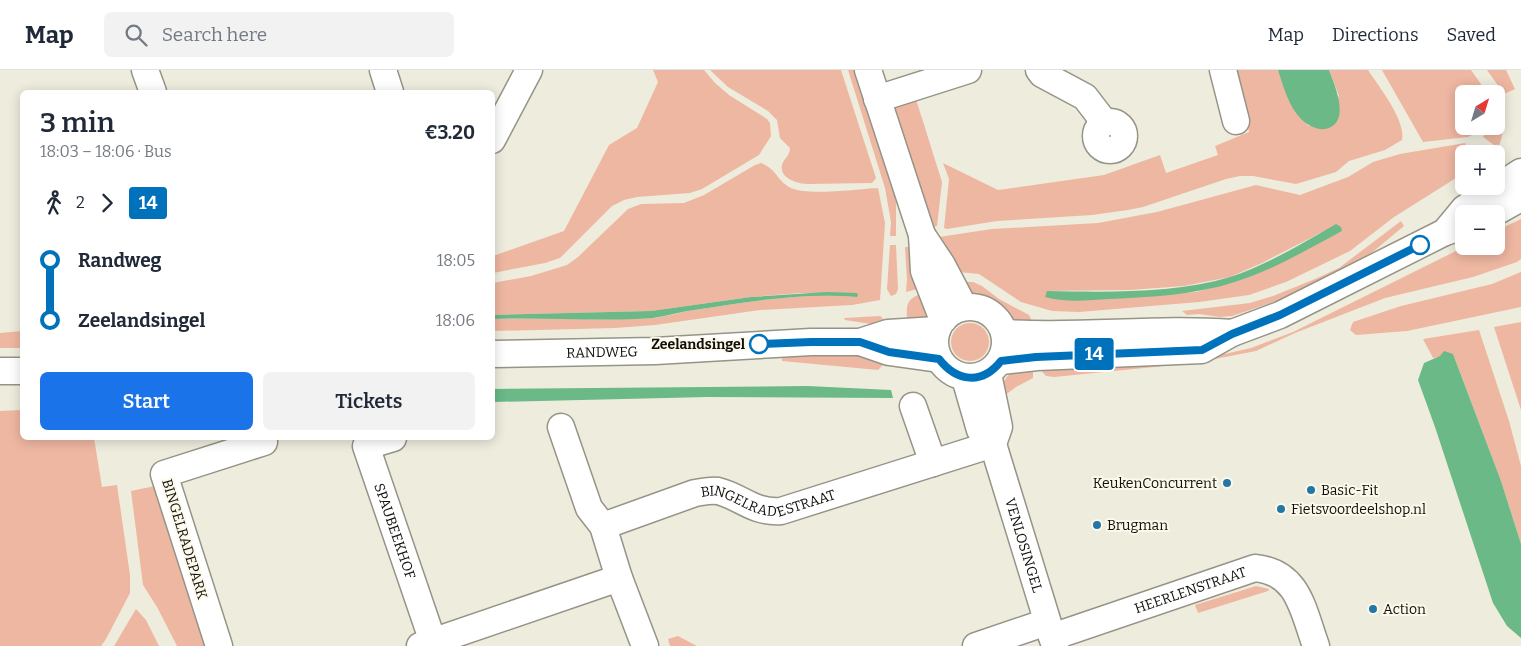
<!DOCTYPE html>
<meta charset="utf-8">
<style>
:root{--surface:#fff;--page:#f2f2f3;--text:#1f2937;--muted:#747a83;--line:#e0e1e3;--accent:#1a73e8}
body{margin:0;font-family:Bitter,serif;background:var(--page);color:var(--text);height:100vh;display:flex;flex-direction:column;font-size:19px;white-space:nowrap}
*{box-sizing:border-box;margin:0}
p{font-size:16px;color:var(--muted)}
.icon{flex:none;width:28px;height:28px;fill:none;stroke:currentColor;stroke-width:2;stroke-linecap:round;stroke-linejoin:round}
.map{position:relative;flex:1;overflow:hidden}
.panel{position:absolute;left:20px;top:20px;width:475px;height:350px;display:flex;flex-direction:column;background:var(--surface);border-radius:8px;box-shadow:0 2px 12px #0003}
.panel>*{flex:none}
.badge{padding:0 10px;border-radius:4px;font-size:18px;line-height:32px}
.needle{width:32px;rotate:38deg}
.controls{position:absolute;left:1455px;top:15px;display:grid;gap:10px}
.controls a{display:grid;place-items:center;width:50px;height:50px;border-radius:8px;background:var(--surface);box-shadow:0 2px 12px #0003;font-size:25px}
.map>.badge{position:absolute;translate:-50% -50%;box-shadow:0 0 0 2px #fff}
.legs{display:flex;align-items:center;gap:8px;height:55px;padding:0 20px;font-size:16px}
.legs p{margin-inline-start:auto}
.overview{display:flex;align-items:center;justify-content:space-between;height:85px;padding:0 20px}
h1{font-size:28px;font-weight:600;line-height:38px}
.cta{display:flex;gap:10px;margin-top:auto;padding:10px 20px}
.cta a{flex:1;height:58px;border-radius:8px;background:var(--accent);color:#fff;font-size:20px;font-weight:600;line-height:58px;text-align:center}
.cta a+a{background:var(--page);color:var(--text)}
ul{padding:0 20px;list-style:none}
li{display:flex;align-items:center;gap:18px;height:60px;font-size:19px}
li i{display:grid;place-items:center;width:8px;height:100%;margin:0 6px;background:currentColor}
li i::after{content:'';width:12px;height:12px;margin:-6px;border:4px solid;border-radius:50%;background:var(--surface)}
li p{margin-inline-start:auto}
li:first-child i{background:linear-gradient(#0000 50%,currentColor 0)}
li:last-child i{background:linear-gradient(currentColor 50%,#0000 0)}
header{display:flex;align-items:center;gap:30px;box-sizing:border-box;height:70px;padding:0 25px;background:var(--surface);border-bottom:1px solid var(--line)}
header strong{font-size:24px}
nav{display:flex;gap:28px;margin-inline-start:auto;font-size:18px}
.search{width:350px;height:45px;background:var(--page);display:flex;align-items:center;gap:12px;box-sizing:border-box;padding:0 18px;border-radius:8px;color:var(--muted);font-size:19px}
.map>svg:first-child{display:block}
.green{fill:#eeb7a1;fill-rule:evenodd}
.water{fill:#6ab987}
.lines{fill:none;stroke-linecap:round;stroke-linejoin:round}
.minor-casing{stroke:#969487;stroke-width:29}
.minor{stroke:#fff;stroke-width:26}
.line-1-casing{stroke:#fff;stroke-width:11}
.line-1{stroke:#0072bc;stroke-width:8}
.stop-1-dot{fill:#fff;stroke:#0072bc;stroke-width:2.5}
.poi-dot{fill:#2277a7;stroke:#fcf9ea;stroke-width:2}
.labels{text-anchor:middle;stroke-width:4;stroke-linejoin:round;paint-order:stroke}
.stop-label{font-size:14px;font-weight:bold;fill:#100f0b;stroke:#fcf9ea;text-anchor:end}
.street-label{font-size:14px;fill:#100f0b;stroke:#fcf9ea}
.poi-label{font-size:14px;fill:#100f0b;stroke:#fcf9ea;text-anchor:start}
</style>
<header>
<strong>Map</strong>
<div class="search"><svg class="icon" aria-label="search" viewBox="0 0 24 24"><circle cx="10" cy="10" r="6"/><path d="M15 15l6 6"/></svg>Search here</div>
<nav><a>Map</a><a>Directions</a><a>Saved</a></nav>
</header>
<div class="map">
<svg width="1521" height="576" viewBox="0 0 1521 576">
<rect width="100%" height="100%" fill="#eeecdd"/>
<g class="green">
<path d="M653,0h51l11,13 14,12 38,24 3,4 1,13 -12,19 -57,34 -12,4 -53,4 -13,3 -12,6 -52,52 -15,5 -52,10v-17l71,-25 45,-86 28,-17 21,-46z"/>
<path d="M710,0h131l35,108 -4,5 -64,1c-9,0 -29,-5 -26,-19 2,-7 8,-9 8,-17l-10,-10 -3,-18 -9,-9 -40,-24z"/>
<path d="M848,0h10l38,126v40h-6l1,-14 -6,-34z"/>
<path d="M1231,0h47c7,21 14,42 31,56l30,-30 -10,-26h39c11,17 38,50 34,70l-17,10 -36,11 -13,11 -40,12 -43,-8h-13l-14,3 -83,28 -15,3 -36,5 -95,6 -50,8 -3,-1 5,-49 -6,-16 55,27 106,-15 56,-20 6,18 52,-18 -3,-9 34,-14 -4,-22z"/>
<path d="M1382,0h89l17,24h-24v32h16l-6,8 -6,3 -45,5z"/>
<path d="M1487,0h19l9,19 -11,5z"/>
<path d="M915,26l27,86 -5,44 -3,1 -42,-123z"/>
<path d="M1498,44c7,9 5,24 0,34l-15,-11 7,-11h6z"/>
<path d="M1465,73l4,11h-5v19l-70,44 -44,34 -64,31 -37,13 -50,7 -120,10 -27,-1 -31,-9 -42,-28 -21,-2 -8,-4 -11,-31 53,-8 106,-6 59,-11 99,-27 44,10 48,-18 25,-15 27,-8zM1342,161l-81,41 -26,10 -39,10 -120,8 -29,-9 83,-1 54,-4 46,-9 32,-14 58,-30z"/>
<path d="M761,93c16,6 16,18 30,25 17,8 67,1 87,0l7,35 -5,77 -28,5 -92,5 -105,15 -40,3 -122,3 -1,-12c54,-2 107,2 161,-1 14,-1 27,-6 41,-8 53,-8 109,-18 163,-13l1,-2 -57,-2 -50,4 -100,14 -159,4 1,-32 38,-7 36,-11 11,-8 50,-48 13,-5 43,-1 20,-8 51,-30z"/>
<path d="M1521,149v40l-4,3 -44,15 -88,21 -90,35 -39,18 -62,12 -140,14 -8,-1 -7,-8 168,-10 44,-10 42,-16 173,-86h30v-15z"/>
<path d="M1401,151l3,5 -41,34 -78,38 -53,18 -12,1 -21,-3 -12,1 -5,-4 68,-8 23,-7 42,-17 24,-11z"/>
<path d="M890,175h6l2,44 -2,5 -5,2 -4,-7z"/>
<path d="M905,177h5l11,41 -15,4 1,-12z"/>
<path d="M1521,202v35l-114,24 -51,4 -6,-5 3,-8 48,-16 91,-22z"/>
<path d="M961,212h12l9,4 17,13 30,16 2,4 -1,8c-18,-3 -24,-19 -39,-26 -8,-3 -17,-3 -23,-8 -3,-3 -5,-8 -7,-11z"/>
<path d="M925,222l3,24 -6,6 -15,2c0,-20 -3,-24 18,-32z"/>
<path d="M880,246l9,8 -11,1 -33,-5 -1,-2z"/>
<path d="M1521,252v88l-27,-83z"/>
<circle cx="970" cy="272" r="19"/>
<path d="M1479,260l30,91 12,45v78l-20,-63 -48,-127 -20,4 -10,-19z"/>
<path d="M22,261v17h-22v-15z"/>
<path d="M782,283h51l56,6 -11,11 -96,-9z"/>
<path d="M1033,297v11l-17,9 -16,12c4,-26 7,-26 33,-32z"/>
<path d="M22,340v28h72l8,49 15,-2 13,90v18l-24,46 -5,7h-101v-235z"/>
<path d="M155,416l55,160h-33l-20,-39 -14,-22 -12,-94z"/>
<path d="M1256,516l13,3 -1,2 -70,22 -3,-8z"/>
<path d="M136,539l10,11 13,26h-45z"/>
<path d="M678,566l19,10h-27l-2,-7z"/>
</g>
<g class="water">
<path d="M1278,0h51c6,16 23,54 -4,59 -9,1 -18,-4 -24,-10 -12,-12 -18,-33 -23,-49z"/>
<path d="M1336,154l5,3 1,4c-34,18 -69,39 -107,51 -40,13 -84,15 -125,17 -21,1 -44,4 -65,-2l2,-6c59,1 126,3 183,-14 35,-11 73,-34 106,-53z"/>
<path d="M827,222l30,1 1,2 -1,2c-54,-5 -110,5 -163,13 -14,2 -27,6 -41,8 -53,4 -107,-1 -160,1v-4l158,-4 100,-14z"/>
<path d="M1444,281l9,3 48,127 20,63v94l-14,-12 -14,-23 -58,-176 -17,-47 6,-17 16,-7z"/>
<path d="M807,316l84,4 2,8 -186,-1 -214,5v-13z"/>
</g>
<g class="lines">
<g class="minor-casing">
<g id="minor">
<path d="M145,0l8,22"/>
<path d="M383,0l7,22"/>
<path d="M868,0l54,165 2,36 19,49"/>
<path d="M1039,0l3,4 43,23 20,26"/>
<path d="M1223,0l13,51"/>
<path d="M877,29l91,-29"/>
<circle cx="1110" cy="66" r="14"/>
<path d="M492,70l37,-70"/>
<path d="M1492,144l29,-16"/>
<path d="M1445,162l19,-23 57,-37"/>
<path d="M922,165l20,30 22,42"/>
<circle cx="970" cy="272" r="35"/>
<path d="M1005,263c76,5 152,-6 227,0"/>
<path d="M860,272l29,10 50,7"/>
<path id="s1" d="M492,284l163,-3 156,-9h49l28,-9 49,-3"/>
<path d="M1001,291l36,-4 165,-7 30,-17 48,-18 165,-83 19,-6"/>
<path d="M0,301h22"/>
<path d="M988,304l11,53 -6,17"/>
<path id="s2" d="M965,308l15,52 13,14 62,202"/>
<path d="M913,336l20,57"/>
<path id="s3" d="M393,368l-27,8 67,196"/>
<path id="s4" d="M603,456l92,-33c7,-1 15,-3 23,-2 24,6 35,22 63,20l212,-67"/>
<path d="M619,508l26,68"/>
<path id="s5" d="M1052,567l203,-69c44,4 48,43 61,78"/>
<path d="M219,576l-55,-172 100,-32"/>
<path d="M420,576l199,-68 -16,-52 -14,-18 -28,-81"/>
<path d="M976,576l71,-24"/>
</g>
</g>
<use href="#minor" class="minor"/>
</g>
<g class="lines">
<g class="line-1-casing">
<path id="line-1" d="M759,274l52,-2h49l29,10 50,7c18,23 43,26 62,2l35,-4 166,-7 30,-16 48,-19 140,-70"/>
</g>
<use href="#line-1" class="line-1"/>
</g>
<g class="stop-1-dot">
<circle cx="1420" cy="175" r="9"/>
<circle cx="759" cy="274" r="9"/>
</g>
<g class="poi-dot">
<circle cx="1227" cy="413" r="5"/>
<circle cx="1311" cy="420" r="5"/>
<circle cx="1281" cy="439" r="5"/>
<circle cx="1097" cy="455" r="5"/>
<circle cx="1373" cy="539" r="5"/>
</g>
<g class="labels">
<g class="stop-label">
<text x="745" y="279">Zeelandsingel</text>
</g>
<g class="street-label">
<text dy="5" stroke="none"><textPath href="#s1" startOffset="110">RANDWEG</textPath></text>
<text dy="5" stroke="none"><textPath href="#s4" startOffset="174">BINGELRADESTRAAT</textPath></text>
<text dy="5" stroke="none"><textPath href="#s3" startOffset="118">SPAUBEEKHOF</textPath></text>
<text transform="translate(185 469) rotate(73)" y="5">BINGELRADEPARK</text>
<text dy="5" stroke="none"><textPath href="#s2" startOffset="179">VENLOSINGEL</textPath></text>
<text dy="5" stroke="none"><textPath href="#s5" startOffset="146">HEERLENSTRAAT</textPath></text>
</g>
<g class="poi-label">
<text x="1217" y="418" text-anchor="end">KeukenConcurrent</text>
<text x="1321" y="425">Basic-Fit</text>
<text x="1291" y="444">Fietsvoordeelshop.nl</text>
<text x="1107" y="460">Brugman</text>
<text x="1383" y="544">Action</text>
</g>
</g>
</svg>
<div class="controls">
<a><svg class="needle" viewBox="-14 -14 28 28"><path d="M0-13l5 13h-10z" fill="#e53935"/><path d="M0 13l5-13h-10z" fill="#747a83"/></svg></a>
<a>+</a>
<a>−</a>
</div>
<b class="badge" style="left:1094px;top:284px;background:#0072bc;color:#fff">14</b>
<section class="panel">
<div class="overview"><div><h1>3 min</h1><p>18:03 – 18:06 · Bus</p></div><b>€3.20</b></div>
<div class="legs"><svg class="icon" aria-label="walk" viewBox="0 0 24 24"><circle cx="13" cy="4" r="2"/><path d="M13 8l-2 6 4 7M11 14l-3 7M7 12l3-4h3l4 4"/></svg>2<svg class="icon" aria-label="forward" viewBox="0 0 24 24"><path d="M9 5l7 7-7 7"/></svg><b class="badge" style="background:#0072bc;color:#fff">14</b></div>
<ul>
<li><i style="color:#0072bc"></i><b>Randweg</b><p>18:05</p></li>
<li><i style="color:#0072bc"></i><b>Zeelandsingel</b><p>18:06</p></li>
</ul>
<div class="cta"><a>Start</a><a>Tickets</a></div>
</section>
</div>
